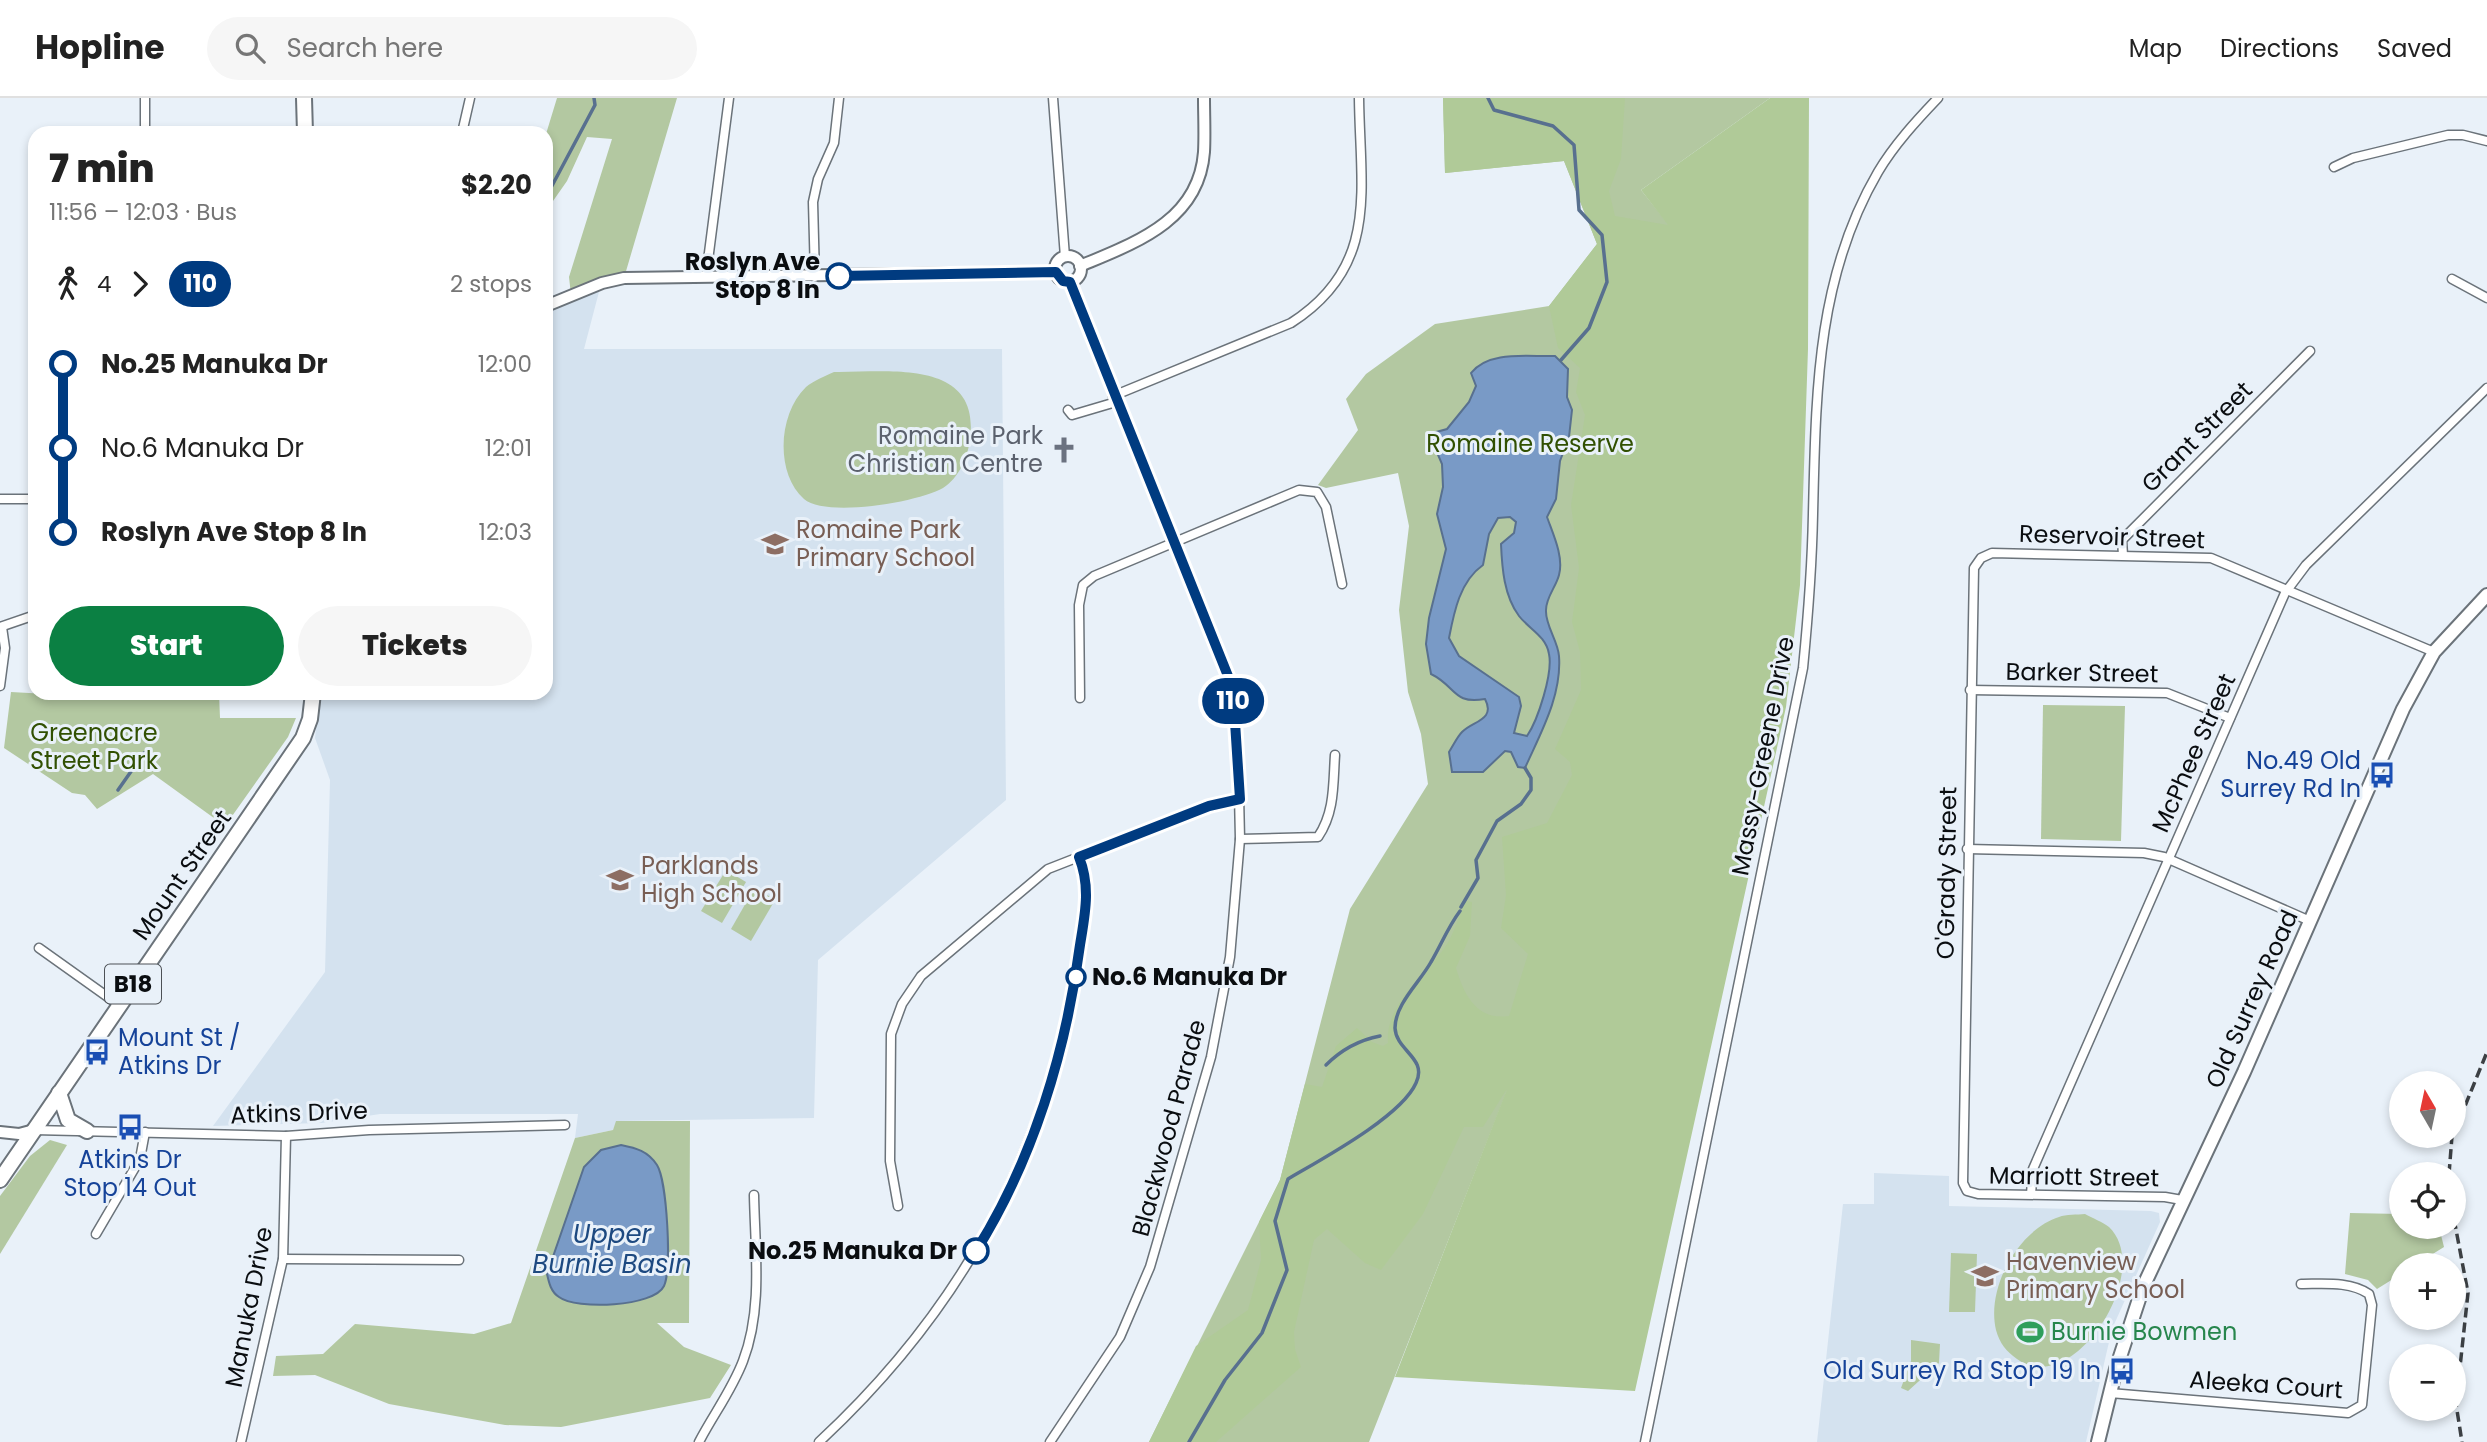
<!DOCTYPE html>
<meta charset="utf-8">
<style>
:root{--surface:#fff;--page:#f6f6f6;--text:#222;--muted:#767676;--line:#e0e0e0;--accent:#0b8043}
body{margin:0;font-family:Poppins,sans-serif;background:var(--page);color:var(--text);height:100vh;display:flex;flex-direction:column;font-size:26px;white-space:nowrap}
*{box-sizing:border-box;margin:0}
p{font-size:23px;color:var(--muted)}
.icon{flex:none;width:38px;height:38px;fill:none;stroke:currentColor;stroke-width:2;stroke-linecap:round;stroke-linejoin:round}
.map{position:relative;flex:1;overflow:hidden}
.details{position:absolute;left:28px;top:28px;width:525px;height:574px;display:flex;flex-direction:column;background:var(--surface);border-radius:21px;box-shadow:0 4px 10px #0003}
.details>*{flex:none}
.badge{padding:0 14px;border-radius:23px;font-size:24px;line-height:46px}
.needle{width:46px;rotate:351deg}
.tools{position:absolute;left:2389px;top:973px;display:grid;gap:14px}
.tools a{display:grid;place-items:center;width:77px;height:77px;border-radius:50%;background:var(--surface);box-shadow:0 4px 10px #0003;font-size:35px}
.map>.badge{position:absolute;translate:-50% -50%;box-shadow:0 0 0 4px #fff}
.legs{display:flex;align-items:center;gap:10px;height:77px;padding:0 21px;font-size:23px}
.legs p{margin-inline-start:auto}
.overview{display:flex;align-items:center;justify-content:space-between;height:119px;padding:0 21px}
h1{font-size:38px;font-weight:800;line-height:52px}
.action{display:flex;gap:14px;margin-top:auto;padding:14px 21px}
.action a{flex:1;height:80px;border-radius:42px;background:var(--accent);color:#fff;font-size:28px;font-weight:800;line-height:80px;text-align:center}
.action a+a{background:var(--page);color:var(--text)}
ul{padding:0 21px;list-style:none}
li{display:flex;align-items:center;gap:24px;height:84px;font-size:26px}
li i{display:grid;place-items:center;width:10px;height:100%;margin:0 9px;background:currentColor}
li i::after{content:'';width:18px;height:18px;margin:-9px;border:5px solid;border-radius:50%;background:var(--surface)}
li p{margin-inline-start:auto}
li:first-child i{background:linear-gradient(#0000 50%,currentColor 0)}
li:last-child i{background:linear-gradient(currentColor 50%,#0000 0)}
header{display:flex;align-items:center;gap:42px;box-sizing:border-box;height:98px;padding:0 35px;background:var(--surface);border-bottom:2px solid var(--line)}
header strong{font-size:33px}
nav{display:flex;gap:38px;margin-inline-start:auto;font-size:24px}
.search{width:490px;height:63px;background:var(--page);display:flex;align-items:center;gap:18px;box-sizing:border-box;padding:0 24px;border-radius:38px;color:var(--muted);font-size:26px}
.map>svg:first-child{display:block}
.built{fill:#d4e2ef}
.green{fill:#b3c8a1}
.forest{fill:#b0ca98}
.water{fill:#799ac6;stroke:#58708f;stroke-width:2;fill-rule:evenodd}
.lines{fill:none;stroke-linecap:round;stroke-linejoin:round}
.stream{stroke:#58708f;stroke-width:3.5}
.minor-casing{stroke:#6b737a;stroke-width:11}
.tertiary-casing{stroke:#6b737a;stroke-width:14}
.secondary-casing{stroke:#6b737a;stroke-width:16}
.trunk-casing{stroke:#6b737a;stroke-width:18}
.minor{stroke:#fff;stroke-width:8}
.tertiary{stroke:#fff;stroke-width:10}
.secondary{stroke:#fff;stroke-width:12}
.trunk{stroke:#fff;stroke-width:14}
.rail{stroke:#3c4044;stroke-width:3.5;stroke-dasharray:10 5;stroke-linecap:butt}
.line-1-casing{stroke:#fff;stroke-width:16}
.line-1{stroke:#003b80;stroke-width:10}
.stop-1-dot{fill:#fff;stroke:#003b80;stroke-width:3.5}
.labels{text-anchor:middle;stroke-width:6;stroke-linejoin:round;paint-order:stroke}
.shield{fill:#e9f1f9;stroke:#4d5156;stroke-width:2}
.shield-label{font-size:23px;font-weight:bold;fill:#0a0d10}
.stop-label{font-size:24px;font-weight:bold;fill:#0a0d10;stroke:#e9f1f9;text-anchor:end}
.worship-label{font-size:24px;fill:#5b616d;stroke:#e9f1f9;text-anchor:end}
.street-label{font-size:24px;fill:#0a0d10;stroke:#e9f1f9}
.park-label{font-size:24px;fill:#315002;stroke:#e9f1f9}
.education-label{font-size:24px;fill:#785e54;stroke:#e9f1f9;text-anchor:start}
.transit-label{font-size:24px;fill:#164399;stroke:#e9f1f9;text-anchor:end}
.leisure-label{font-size:24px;fill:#27864d;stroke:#e9f1f9;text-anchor:start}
.water-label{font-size:26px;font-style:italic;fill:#1d4980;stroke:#e9f1f9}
</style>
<header>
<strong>Hopline</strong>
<div class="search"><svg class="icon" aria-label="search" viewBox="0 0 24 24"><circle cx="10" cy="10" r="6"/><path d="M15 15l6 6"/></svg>Search here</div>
<nav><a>Map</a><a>Directions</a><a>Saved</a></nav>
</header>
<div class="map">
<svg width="2487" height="1344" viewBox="0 0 2487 1344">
<rect width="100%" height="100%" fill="#e9f1f9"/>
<g class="built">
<path d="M600,190l-16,61h418l4,451 -188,160 -4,158 -197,3 -4,9 -38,8 3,-24h-198l-58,9 -109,3 112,-154 5,-192 -15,-42 5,-45h226v-381z"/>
<path d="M1874,1075l75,3v30l202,5 8,2 1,9 -48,107 -26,113h-269l26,-238h31z"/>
</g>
<g class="green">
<path d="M557,0h120l-53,180 -53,17 -2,-18 43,-138 -25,-2 -20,44 -21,30v-77z"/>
<path d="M1443,0h327l-129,92 28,35 -16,494 -284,723h-220l131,-262 70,-271 78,-125 -7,-50 -13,-42 -9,-82 10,-84 -11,-53 -72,15 -8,-3 40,-55 -12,-31 20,-25 69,-50 114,-18 48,-62 -33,-83 -119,12z"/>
<path d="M834,274c51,1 147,-15 136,67 -2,18 -11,39 -27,49 -24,14 -117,30 -139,11 -29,-26 -26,-85 2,-112 7,-6 19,-11 28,-15z"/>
<path d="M11,594l144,8 5,-7h59l1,25h76l-8,19 -63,89 -72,-52 -56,35 -12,-14 -13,-2 -68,-45z"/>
<path d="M2043,607l82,1 -4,135 -80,-2z"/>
<path d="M726,772l20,12 -24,41 -21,-12z"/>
<path d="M755,789l20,13 -24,41 -20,-12z"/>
<path d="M616,1023h74l-1,202h-32l27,24 47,18 -21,33 -149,29 -56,-2 -116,-21 -74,-29 -42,1 3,-20 47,-2 32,-30 119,10 37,-11 64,-185 38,-8z"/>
<path d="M50,1042l17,5 -67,109v-58l30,-40z"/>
<path d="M2350,1115l51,1v13h38l5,20 -29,18h-14v9l-24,15 -9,-9 -23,-6z"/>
<path d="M2085,1116c7,4 18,8 24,13 46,44 -36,173 -92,132 -11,-8 -17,-15 -21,-29 -10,-42 22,-100 63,-113 7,-3 18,-2 26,-3z"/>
<path d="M1951,1155l26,1 -2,58h-26z"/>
<path d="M1911,1242l29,4 -1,19 -31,28 -7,-3 10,-27z"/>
</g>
<path class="forest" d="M1443,0h182l-4,61 -12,32 6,25 53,9 -27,-35 129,-92h39l-1,251 -8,236 -14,122 -151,684 -240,-14 112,-288 -24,38h-19l-41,87 -42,56 -16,-7 -38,-34 -13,11 -20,92 1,17 6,18 -85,75h-67l47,-96 52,-36 13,-50 -2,-38 21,-42 25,-96 17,3 14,-41 21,-18 15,14 11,4 5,-3c-4,-37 38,-69 57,-96 9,-13 14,-31 20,-46l7,1 -2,34 -14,32c8,27 21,53 53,48l19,-62 -27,-26 5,-33 -4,-58 45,-14 25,-48 -2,-13 -15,-13 26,-59 -1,-38 -8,-30 7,-54 -8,-63 14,-90 -9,-23 4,-24 -22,-20 -9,-42 48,-62 -33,-83 -119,12z"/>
<g class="water">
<path d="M1555,258l13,13 -1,28 5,13 -3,27 -9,24 -4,38 -9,18c6,17 17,40 12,58 -3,12 -13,22 -13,35 -1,15 12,31 13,46 3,40 -19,78 -34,112l-7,-1 -7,-15 -6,-1 -22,21h-31l-3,-20c4,-6 8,-15 13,-20 11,-11 34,-12 23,-33 -32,6 -29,-13 -54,-25l-5,-30 3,-26 17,-69 -9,-35 6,-27 -1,-23 -13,-30 18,-5 22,-27 7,-16 -5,-13c18,-23 57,-16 84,-17zM1510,419l6,5 -2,11 -13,11c1,24 3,52 18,72 10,13 27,20 30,38 4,19 -11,66 -22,82l-13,-3 7,-27 -2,-9 -60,-41 -10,-18c5,-26 11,-57 34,-73l6,-31 9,-16z"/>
<path d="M621,1047c15,3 27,6 36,20 10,16 15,104 7,121 -10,21 -88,24 -105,11 -8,-5 -10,-14 -12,-23l37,-107 17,-17z"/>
</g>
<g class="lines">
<g class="stream">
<path d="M1488,0l6,12 59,16 21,19 5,65 23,25 5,47 -18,46 -28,32"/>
<path d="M546,99l49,-92 -1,-7"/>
<path d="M118,692l26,-37"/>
<path d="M1461,809l17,-29 -2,-18 21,-39 24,-17 10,-14v-12l-6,-10"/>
<path d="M1326,967c15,-15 33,-25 54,-29"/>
<path d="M1189,1344l36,-62 37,-47 25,-63 -12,-49 13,-42c32,-19 113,-62 128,-96 12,-25 -20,-32 -21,-55 0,-24 25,-46 36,-66 10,-17 17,-35 29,-51"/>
</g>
<g class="minor-casing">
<g id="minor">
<path d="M145,0v30"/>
<path d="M1053,0l12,159"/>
<path d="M462,35l8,-35"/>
<path d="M2334,69l19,-9 95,-23h15l24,6"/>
<path d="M706,178l23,-178"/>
<path d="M815,179l-2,-75 5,-23 16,-36 5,-45"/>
<path d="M2452,181l35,19"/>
<path d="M1113,298l178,-73c89,-57 69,-133 68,-225"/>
<path d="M1068,312l4,5 44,-13"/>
<path d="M0,401h35"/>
<path d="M2123,457l-1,-15 188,-189"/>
<path d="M0,529l35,-12"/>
<path d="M0,588l5,-38 -3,-21"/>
<path d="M1970,592l197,3 63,25"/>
<path d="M1080,600l-1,-93 4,-20 11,-9 205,-86 18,2 9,15 16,77"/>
<path d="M1240,741l78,-2c17,-25 15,-53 17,-82"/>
<path d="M1967,751l177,4 20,4 146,64"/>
<path d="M39,850l80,57"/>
<path d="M34,1032l252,6 83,-6 196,-5"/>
<path d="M2031,1096l2,-25 252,-576 21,-28 181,-177"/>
<path d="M2182,1102l-17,-3 -187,-3 -11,-3 -4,-8 11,-615 7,-10 11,-5 219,5 223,94"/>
<path d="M898,1108l-8,-45 1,-127 11,-30 19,-28 127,-107 161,-63 31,-7"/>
<path d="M96,1136l44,-75 5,-27"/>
<path d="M283,1161l176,1"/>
<path d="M2110,1295l238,20 14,-8 10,-100 -3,-11c-19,-13 -45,-10 -68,-10"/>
<path d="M241,1344l42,-183 3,-123"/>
<path d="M699,1344c14,-27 33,-52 44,-81 20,-52 12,-112 11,-166"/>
<path d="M819,1344c139,-129 219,-275 256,-460 7,-40 20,-87 4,-125"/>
<path d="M1050,1344l70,-105 30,-70 61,-210 19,-100 10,-118 -2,-89 -10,-74 -158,-394"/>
<path d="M1645,1344l158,-774c5,-51 9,-102 10,-154 3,-119 3,-236 65,-342 16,-27 38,-51 60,-74"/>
</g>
</g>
<g class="tertiary-casing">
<g id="tertiary">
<circle cx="1068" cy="171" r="13"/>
<path d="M1080,168c55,-23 119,-45 124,-114 1,-18 0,-36 0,-54"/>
<path d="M546,208l56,-23 22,-5 432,-6"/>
<path d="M0,1034l19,2 15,-4"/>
</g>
</g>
<g class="secondary-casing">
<path id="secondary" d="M2098,1344l18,-73 27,-82 101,-215 159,-363 31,-57 53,-57"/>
</g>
<g class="trunk-casing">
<g id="trunk">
<path d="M304,0l1,35"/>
<path d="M59,995l9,27 19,11"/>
<path d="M0,1082l303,-442 7,-19 3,-26"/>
</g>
</g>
<use href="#minor" class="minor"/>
<use href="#tertiary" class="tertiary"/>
<use href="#secondary" class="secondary"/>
<use href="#trunk" class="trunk"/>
<g class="rail">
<path d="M2454,1035l33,-81"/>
<path d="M2449,1076l3,-38"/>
<path d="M2454,1121l14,74 -12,111 6,38"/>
</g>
</g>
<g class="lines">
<g class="line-1-casing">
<path id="line-1" d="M839,178l217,-4 7,9 7,1 158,394 7,46 5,77 -31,7 -130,51c12,30 6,57 1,88 -14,107 -47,215 -104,306"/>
</g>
<use href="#line-1" class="line-1"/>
</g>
<defs>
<g id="church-bare" transform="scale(2.1)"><path d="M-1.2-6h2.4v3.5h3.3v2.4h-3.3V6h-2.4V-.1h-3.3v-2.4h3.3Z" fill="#6b7280" stroke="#e9f1f9" stroke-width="2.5" paint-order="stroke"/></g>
<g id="school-bare" transform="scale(2.1)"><path d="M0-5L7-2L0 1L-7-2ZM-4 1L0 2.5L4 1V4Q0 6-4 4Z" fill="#8d6e63" stroke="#e9f1f9" stroke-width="2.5" paint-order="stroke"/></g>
<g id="bus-bare" transform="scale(2.1)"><path d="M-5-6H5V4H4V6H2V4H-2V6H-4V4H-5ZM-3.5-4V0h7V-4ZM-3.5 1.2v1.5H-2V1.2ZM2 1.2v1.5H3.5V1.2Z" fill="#1a4fb4" stroke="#e9f1f9" stroke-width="2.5" paint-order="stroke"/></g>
<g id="stadium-bare" transform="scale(2.1)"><path d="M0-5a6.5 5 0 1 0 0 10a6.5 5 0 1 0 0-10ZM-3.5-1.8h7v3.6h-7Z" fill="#2e9e5b" stroke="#e9f1f9" stroke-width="2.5" paint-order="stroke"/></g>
</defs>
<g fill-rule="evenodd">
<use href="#church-bare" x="1064" y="352"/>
<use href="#school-bare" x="775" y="446"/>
<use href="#bus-bare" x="2382" y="677"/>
<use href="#school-bare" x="620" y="782"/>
<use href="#bus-bare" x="97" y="954"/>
<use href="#bus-bare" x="130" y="1029"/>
<use href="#school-bare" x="1985" y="1178"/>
<use href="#stadium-bare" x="2030" y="1234"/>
<use href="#bus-bare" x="2122" y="1273"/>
</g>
<g class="stop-1-dot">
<circle cx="839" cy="178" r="12"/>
<circle cx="1076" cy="879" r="9"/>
<circle cx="976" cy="1153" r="12"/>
</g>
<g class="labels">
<rect class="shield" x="105" y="866.5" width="56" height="39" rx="5"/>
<g class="shield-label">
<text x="133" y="894">B18</text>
</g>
<g class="stop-label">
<text x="820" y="172">Roslyn Ave<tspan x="820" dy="28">Stop 8 In</tspan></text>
<text x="1092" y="887" text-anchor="start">No.6 Manuka Dr</text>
<text x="957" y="1161">No.25 Manuka Dr</text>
</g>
<g class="worship-label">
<text x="1043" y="346">Romaine Park<tspan x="1043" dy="28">Christian Centre</tspan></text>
</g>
<g class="street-label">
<text transform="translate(2197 339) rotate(-45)" y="8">Grant Street</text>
<text transform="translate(2112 439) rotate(2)" y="8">Reservoir Street</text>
<text transform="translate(2082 575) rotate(1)" y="8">Barker Street</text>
<text transform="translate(2194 655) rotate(-66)" y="8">McPhee Street</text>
<text transform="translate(1763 658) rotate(-79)" y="8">Massy-Greene Drive</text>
<text transform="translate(1947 775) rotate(-89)" y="8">O'Grady Street</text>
<text transform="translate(182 777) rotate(-55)" y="8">Mount Street</text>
<text transform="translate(2252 901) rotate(-66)" y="8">Old Surrey Road</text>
<text transform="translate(299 1015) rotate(-2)" y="8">Atkins Drive</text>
<text transform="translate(1169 1030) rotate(-75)" y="8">Blackwood Parade</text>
<text transform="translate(2074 1079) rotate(1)" y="8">Marriott Street</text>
<text transform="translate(249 1209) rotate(-79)" y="8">Manuka Drive</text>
<text transform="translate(2266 1287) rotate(4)" y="8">Aleeka Court</text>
</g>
<g class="park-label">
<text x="1530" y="354">Romaine Reserve</text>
<text x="94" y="643">Greenacre<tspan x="94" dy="28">Street Park</tspan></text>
</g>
<g class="education-label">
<text x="796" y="440">Romaine Park<tspan x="796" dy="28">Primary School</tspan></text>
<text x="641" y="776">Parklands<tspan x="641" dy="28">High School</tspan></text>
<text x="2006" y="1172">Havenview<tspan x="2006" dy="28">Primary School</tspan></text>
</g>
<g class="transit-label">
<text x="2361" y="671">No.49 Old<tspan x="2361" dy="28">Surrey Rd In</tspan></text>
<text x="118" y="948" text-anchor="start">Mount St /<tspan x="118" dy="28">Atkins Dr</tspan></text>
<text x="130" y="1070" text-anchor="middle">Atkins Dr<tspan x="130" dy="28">Stop 14 Out</tspan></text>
<text x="2101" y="1281">Old Surrey Rd Stop 19 In</text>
</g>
<g class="leisure-label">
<text x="2051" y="1242">Burnie Bowmen</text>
</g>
<g class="water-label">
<text x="612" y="1145">Upper<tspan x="612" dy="30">Burnie Basin</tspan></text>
</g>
</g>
</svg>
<div class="tools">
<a><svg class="needle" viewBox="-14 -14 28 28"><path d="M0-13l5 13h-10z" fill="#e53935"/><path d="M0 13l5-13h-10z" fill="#767676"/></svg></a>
<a><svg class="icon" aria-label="locate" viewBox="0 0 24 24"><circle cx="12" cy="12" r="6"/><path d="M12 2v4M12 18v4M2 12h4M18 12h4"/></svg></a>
<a>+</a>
<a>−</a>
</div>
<b class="badge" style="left:1233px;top:603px;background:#003b80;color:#fff">110</b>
<section class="details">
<div class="overview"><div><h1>7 min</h1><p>11:56 – 12:03 · Bus</p></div><b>$2.20</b></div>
<div class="legs"><svg class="icon" aria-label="walk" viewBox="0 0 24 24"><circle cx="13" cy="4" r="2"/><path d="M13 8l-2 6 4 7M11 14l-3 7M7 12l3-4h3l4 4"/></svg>4<svg class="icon" aria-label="forward" viewBox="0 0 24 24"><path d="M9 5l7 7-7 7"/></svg><b class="badge" style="background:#003b80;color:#fff">110</b><p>2 stops</p></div>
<ul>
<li><i style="color:#003b80"></i><b>No.25 Manuka Dr</b><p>12:00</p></li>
<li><i style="color:#003b80"></i><span>No.6 Manuka Dr</span><p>12:01</p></li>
<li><i style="color:#003b80"></i><b>Roslyn Ave Stop 8 In</b><p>12:03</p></li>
</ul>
<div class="action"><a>Start</a><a>Tickets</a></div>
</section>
</div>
